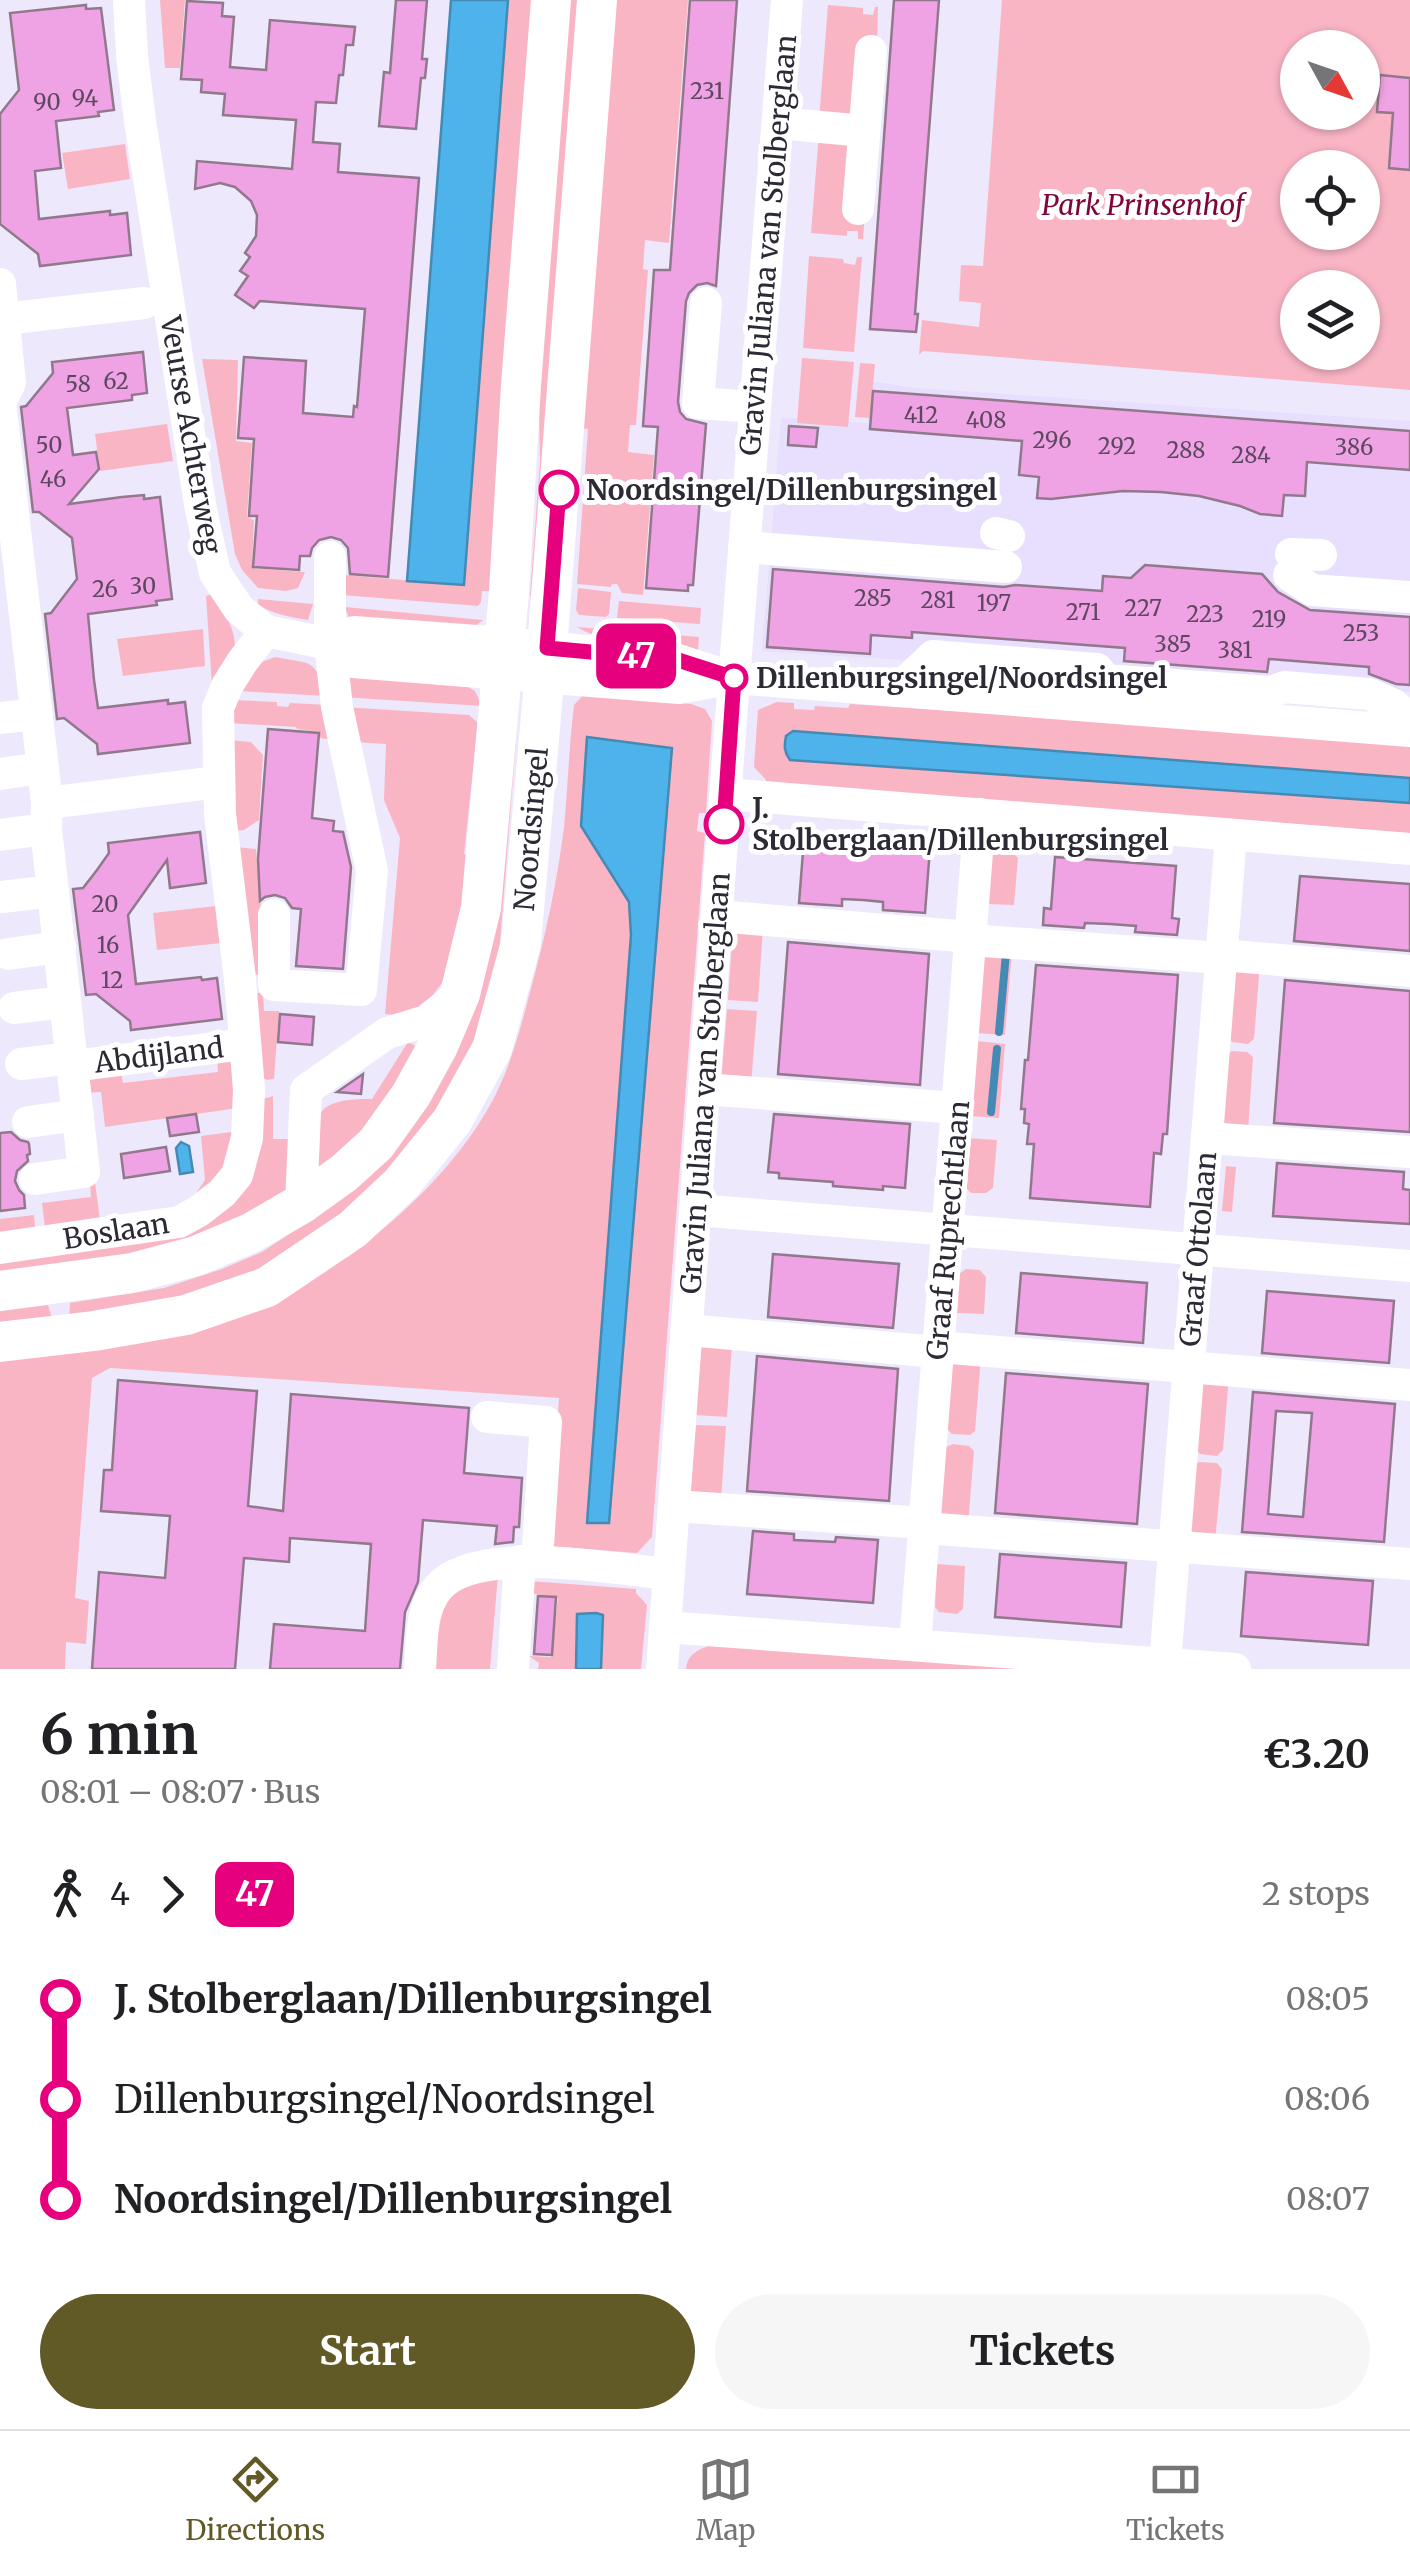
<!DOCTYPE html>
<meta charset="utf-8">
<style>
:root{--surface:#fff;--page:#f6f6f6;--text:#202124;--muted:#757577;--line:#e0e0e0;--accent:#625a26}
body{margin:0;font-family:Merriweather,serif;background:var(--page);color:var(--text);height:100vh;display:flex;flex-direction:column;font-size:38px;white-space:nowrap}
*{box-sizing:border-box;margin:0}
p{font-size:32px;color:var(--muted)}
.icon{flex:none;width:55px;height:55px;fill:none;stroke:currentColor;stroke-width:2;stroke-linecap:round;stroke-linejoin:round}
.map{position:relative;height:1669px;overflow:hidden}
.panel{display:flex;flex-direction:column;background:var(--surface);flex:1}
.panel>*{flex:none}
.badge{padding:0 20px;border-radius:15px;font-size:35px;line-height:65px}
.needle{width:65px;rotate:130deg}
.tools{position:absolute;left:1280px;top:30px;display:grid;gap:20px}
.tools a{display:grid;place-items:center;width:100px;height:100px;border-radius:50%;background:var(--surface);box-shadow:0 2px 8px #0004;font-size:50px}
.map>.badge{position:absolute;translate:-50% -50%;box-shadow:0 0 0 5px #fff}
.legs{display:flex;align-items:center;gap:15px;height:110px;padding:0 40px;font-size:32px}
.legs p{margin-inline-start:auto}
.overview{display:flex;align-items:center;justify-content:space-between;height:170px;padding:0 40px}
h1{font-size:55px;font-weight:700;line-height:75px}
.action{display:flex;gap:20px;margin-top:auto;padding:20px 40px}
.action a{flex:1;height:115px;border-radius:60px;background:var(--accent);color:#fff;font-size:40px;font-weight:700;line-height:115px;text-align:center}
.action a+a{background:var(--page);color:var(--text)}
ul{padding:0 40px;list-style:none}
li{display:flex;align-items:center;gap:35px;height:100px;font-size:38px}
li i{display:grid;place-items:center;width:15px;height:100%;margin:0 12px;background:currentColor}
li i::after{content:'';width:25px;height:25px;margin:-12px;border:8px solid;border-radius:50%;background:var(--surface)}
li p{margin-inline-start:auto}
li:first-child i{background:linear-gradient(#0000 50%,currentColor 0)}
li:last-child i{background:linear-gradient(currentColor 50%,#0000 0)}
.tab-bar{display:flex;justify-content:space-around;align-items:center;height:140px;border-top:2px solid var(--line);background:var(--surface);font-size:28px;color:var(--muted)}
.tab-bar a{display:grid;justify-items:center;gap:5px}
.tab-bar .selected{color:var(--accent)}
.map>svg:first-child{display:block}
.built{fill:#e8defd}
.green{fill:#fab5c5;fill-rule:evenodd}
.water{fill:#4eb3ea;stroke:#448ab4;stroke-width:2.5}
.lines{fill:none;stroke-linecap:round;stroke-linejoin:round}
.stream{stroke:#448ab4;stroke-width:8}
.building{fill:#f0a3e4;stroke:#92788d;stroke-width:2.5;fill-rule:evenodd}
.minor{stroke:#fff;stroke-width:32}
.major{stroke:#fff;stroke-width:40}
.line-1-casing{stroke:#fff;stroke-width:22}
.line-1{stroke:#e6007e;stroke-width:15}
.stop-1-dot{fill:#fff;stroke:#e6007e;stroke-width:5}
.labels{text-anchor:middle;stroke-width:10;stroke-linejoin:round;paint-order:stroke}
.number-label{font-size:22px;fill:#5e4861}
.park-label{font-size:28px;font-style:italic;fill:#80053b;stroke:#fff}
.street-label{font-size:28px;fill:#2d2935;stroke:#fff}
.stop-label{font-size:28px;font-weight:bold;fill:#2d2935;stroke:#fff;text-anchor:start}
</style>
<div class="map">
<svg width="1410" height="1669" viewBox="0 0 1410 1669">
<rect width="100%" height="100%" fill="#eee8fc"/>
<path class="built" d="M870,381l45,7 495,33v271l-648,-41 19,-233 86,5z"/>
<g class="green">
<path d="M160,0h25l-5,68h-15z"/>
<path d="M508,0h30l-43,591h-13l-1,11 -3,4 -136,-11 2,-20 120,10z"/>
<path d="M565,0h16l-44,597 -7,-1 10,-134 -2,-111z"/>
<path d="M609,0h79l-19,243 -24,-3 -2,29 5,1 -12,155h-6l-2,27 26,3 -11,140 -21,-2 -5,-9h-5l-1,3 -34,-3 11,-155 -13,-2z"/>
<path d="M1002,0h408v390l-487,-39 -4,4 3,-35 57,7 2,-24 -22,-2 2,-36 22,1zM1298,48h64v64h-64zM1298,168h64v64h-64zM1298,288h64v64h-64z"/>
<path d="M828,5l35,3v6l10,1 2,-8h3l-1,42 -17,64 -41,7z"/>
<path d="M819,133l30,2 16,77 -2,27h-5v-8h-11v5l-36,-3z"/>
<path d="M125,144l5,35 -62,10 -6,-36z"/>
<path d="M809,256l34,3 1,4 11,2 2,-8h5l-8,95 -51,-4z"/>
<path d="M802,358l52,4 -6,65 -51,-4z"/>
<path d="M202,359l36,1 -2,81 16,2 -5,74 7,3 -2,48 53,4 -7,16 -12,3 -28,-3 -16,-18 -7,-16z"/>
<path d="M860,363l15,1 -5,54 -15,-1z"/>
<path d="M167,424l6,37 -73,10 -5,-37z"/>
<path d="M578,588l33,4 -2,22 -3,3 -27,-2 -3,-5z"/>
<path d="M214,594c9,17 28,43 18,63 -5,10 -14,19 -20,28l-6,-89z"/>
<path d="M258,599l55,5 -5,16c-19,-3 -34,-6 -50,-15z"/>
<path d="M619,601l82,7 -1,16 -83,-6z"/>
<path d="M345,607l138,13 -13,10 -119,-6z"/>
<path d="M577,627l122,10 -1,14c-33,-4 -95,-7 -121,-24z"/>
<path d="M203,629l2,37 -82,10 -6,-37z"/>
<path d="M275,657c39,8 38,0 52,39l-89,-5 16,-26z"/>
<path d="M340,676l128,11 7,4 7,15 -140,-9z"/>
<path d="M584,694l107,10 14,5 7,12 -6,92h-7l-2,18 8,2 -53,704 -15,16 -88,-7 10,-148 -449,-30 -18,10 -17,220 14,3 -3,43 -20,-2 -1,27h-65v-315l348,-97c55,-42 106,-89 141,-150 20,-35 31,-76 41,-115 15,-54 27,-109 34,-165 4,-41 5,-81 10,-122zM588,737l84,11 -71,775 -14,-1 44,-587 -2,-33 -48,-76z"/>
<path d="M233,700l44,2v4l11,1 2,-4 39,2 4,35 -13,-2v-6l-23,-3 -1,-2 -68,-4z"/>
<path d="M777,702l17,1v6l20,1 1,-4 33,2 2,-4 560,38v36l-617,-47 -7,5c-2,11 -2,16 4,24l620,43v30l-645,-50 1,-3 -12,-13 4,-57z"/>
<path d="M343,707l126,8 9,8 -14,131 9,1 -19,112 -25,33 -23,16 -21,-2 15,-176 -16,-38 2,-56 -31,-2z"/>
<path d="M517,727l-18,228 -10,54 -32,76 -101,124 -90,59 -66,27 -131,25 1,-17 94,-15 58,-19 40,-17 71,-47 80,-84z"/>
<path d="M229,740l22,2 12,13 -4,65 -15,10 -10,1z"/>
<path d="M236,847l20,2 9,110 -6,16 -12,-1z"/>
<path d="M996,850l17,3 5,5 -4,47 -27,-1 3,-48z"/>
<path d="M216,906l5,37 -64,7 -4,-37z"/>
<path d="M733,925l30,2 -5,75 -30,-2z"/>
<path d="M983,949l29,2 -7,84 -29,-2z"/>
<path d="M1234,963l26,1 -6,75 -6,5 -16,-2 -4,-6z"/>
<path d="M263,992l1,19h15l-5,68 -7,1 -6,-3 -12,-82z"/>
<path d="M727,1009l30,2 -6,74 -30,-2z"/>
<path d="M976,1041l29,3 -6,74 -29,-2z"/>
<path d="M408,1042l14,7 -28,49 -77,80c-1,-55 -14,-80 55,-79z"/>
<path d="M1232,1051l15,1 6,5 -5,74 -26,-2 4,-74z"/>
<path d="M217,1057l16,5 5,46 -133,19 -4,-35 -16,1 4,-15 31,-10 3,15 95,-11z"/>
<path d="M273,1096v43h20l-7,59 -70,43 -216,44v-31l189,-29 74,-126z"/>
<path d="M239,1131l-2,33 -48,40 16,-24 -4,-44z"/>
<path d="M967,1138l30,2 -4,48 -7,5h-15l-8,-8z"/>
<path d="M1226,1166l10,1 -4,45 -10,-1z"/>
<path d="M90,1182h5l6,46 -55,8 -4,-33 49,-6z"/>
<path d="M34,1215l2,21 -36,6v-23z"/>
<path d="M966,1269l14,1 6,7 -2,37 -27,-1 2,-39z"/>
<path d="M48,1305l5,17 -53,6v-17z"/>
<path d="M702,1341l30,2 -5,74 -32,-2z"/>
<path d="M953,1355l28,2 -6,74 -5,4 -18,-1 -5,-5z"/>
<path d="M1201,1373l28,3 -6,74 -6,6 -17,-2 -4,-5z"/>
<path d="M696,1425l30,1 -5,74 -31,-2z"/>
<path d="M953,1444l16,2 5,5 -6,74 -28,-3 6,-75z"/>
<path d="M1199,1462l18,1 5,6 -7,73 -26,-1 6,-76z"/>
<path d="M937,1564l28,2 -2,43 -6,5 -18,-2 -4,-5z"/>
<path d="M498,1575l-8,94h-61l12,-73z"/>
<path d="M529,1581l107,8v4l11,12 -6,64h-40l2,-53 -7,-3 -19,2 -1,54h-38l1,-6 -10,-7 22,1 7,-60 -31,-4z"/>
<path d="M712,1645l350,24h-376c1,-15 13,-20 26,-24z"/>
</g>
<g class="water">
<path d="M451,0h57l-44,585 -57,-4z"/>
<path d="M793,731l617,47v25l-620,-43c-6,-8 -6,-14 -4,-24z"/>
<path d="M587,737l85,11 -63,775h-22l44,-588 -2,-33 -48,-76z"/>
<path d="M181,1142l8,4 4,26 -13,2 -4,-26z"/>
<path d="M596,1613l7,2 -2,54h-25l1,-55z"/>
</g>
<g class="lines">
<g class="stream">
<path d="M999,1032l7,-79"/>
<path d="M991,1112l6,-63"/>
</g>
</g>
<g class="building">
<path d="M396,0h31l-5,59h5l-2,19h-4l-5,51 -37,-3 5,-54 6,1z"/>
<path d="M690,0h47l-21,286 -9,-3 -10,2 -8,8 -3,8 -8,101 2,10 6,7 20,5 -13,161h-5v6l-42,-3 12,-161 -15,-1 11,-156h16z"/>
<path d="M894,0h45l-24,314h3l-2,18 -46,-3z"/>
<path d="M187,1l36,2 -1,13 12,1 -4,50 36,3 4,-50 85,7 -2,18h-7l-3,30h-4l-3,28 -20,-1 -3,40 27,2 -2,28 81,6 -31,399 -38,-3 -2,-26 -7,-8 -10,-3 -12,3 -7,8 -2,8h-10l-1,14 -46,-3 4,-51h-8l5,-77 -16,-1 6,-81 62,4 -3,52 50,4 1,-11 3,1 8,-98 -105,-8 -6,7 -19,-13 13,-19 -8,-5 10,-14 -5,-4 11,-17 1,-21 -6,-14 -16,-14 -15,-4 -25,6 2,-28 95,8 4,-49 -73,-5 2,-21 -24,-2 1,-12 -21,-1z"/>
<path d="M86,5v4l15,-1 13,102 -16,2 1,4 -43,5 5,47 -26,3 4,48 71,-8v4l17,-2 4,42 -91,11 -2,-12 -38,-30v-110l19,-24 -9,-77z"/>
<path d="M1380,75l30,3v92l-21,-2 4,-55 -16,-1z"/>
<path d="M143,352l4,41 -15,2v5l-65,8 6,47 23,-3 3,17 -30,35 53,-7 22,-2v4l16,-2 12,102 -16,2 1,4 -69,9 6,66 4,28 70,-8v4l17,-2 5,41 -92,11 -1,-10 -33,-26 -7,1 -12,-105 6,-1 26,-34 -5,-41 -33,-26h-6l-12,-105 5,-1 27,-33 -1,-11z"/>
<path d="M873,391l537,40v39l-103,-8 -2,34 -21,-1 -2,21 -22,-2 -20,-8 -41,-10 -38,-4 -38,-1 -72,8 -14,-1 2,-21 -20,-2 3,-34 -152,-12z"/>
<path d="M789,426l29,2 -2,19 -28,-2z"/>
<path d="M1145,565l117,9 16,18 32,18 100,7v68l-14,-1 -27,-10v-7l-100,-8 -2,13 -143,-11 1,-13 -213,-16v6l-41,-3 -1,19 -103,-7 6,-78 231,18 11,-2 87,6 1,-15 28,2z"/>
<path d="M268,729l51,4 -7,85 22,3 -1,10 10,1 8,35 -8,102 -47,-3 5,-57 -9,-1 -7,-10 -10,-3 -10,2 -5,4 -2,-42z"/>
<path d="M200,832l6,51 -36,5 -3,-28 -39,55 8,69 65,-7 1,3 15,-2 5,41 -91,11 -1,-9 -34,-27 -10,1 -13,-106 10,-1 14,-18 12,-17 -1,-10z"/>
<path d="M858,838l53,5 -3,4 22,1 -5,65 -42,-3v-8l-20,-2 -21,-1v7l-43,-3 5,-64 53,4z"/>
<path d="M1055,857l121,9 -4,52 7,1 -2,16 -42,-3 1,-6 -26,-2 -25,-1 -1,5 -41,-3 1,-17 7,1z"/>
<path d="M1300,876l110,8v67l-116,-10z"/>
<path d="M788,942l141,12 -9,131 -142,-11z"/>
<path d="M1036,965l142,10 -11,159h-4l-2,20 -7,-1 -4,54 -120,-9 4,-54h-7l2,-20 -5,-1 1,-14h-4l4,-49h3z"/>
<path d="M1285,980l125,11v141l-136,-9z"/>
<path d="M280,1014l34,3 -2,28 -34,-3z"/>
<path d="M363,1074l-2,20 -24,-2z"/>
<path d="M196,1114l3,18 -29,4 -3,-18z"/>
<path d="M774,1114l136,10 -5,64 -22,-2v4l-50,-4v-4l-54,-4v-5l-11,-1z"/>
<path d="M11,1132l9,8 8,2 1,2 1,10 -3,1 1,6 -11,10 -2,10 4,9 5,5 1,13 -25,3v-78z"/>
<path d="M166,1147l4,24 -46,7 -3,-24z"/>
<path d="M1277,1163l127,9 -1,17 7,1v34l-137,-8z"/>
<path d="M773,1254l126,10 -6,64 -125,-11z"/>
<path d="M1021,1273l126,10 -4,60 -127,-10z"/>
<path d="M1267,1291l127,10 -5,62 -127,-10z"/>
<path d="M757,1356l141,13 -9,132 -142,-10z"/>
<path d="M1006,1373l142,11 -11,140 -142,-11z"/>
<path d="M118,1380l139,11 -9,115 35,5 8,-117 178,14 -5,65 58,5 -3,49h-5l-1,15 -18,2 2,-18 -74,-6 -5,62 -13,30 -5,57h-130l4,-45 91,7 6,-87 -81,-6 -1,24 -45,-4 -9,111h-143l7,-97 66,6 5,-62 -69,-5 3,-41h8z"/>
<path d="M1253,1392l142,12 -11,138 -142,-10zM1276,1411l36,2 -9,104 -35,-3z"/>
<path d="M753,1531l41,3v6l21,1 20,1 1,-5 42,3 -5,63 -126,-9z"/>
<path d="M1000,1554l126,9 -5,64 -126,-10z"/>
<path d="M1246,1572l127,9 -5,64 -127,-9z"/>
<path d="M538,1596l18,1 -4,58 -18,-1z"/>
</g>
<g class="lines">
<g class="minor">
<path d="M129,0l3,56 8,65 61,389 14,63 24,36 27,22 64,13 23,18 326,26 55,-10"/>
<path d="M778,123l86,8"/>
<path d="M858,209l13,-158"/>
<path d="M0,284l10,99 -10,19 47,401 -1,26 38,343 -49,7"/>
<path d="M706,303l-8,100 57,4"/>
<path d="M4,319l140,-16"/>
<path d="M996,533l13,3"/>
<path d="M744,547l262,20"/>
<path d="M1291,554l30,1"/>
<path d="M1289,575l23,15 98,7"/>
<path d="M330,644l24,-12 150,11 174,17 56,18 676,53"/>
<path d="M896,691l37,-35 164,13 9,11 164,12 15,-5 84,7 25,11 16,15"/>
<path d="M0,718l36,-4"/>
<path d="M0,774l43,-6"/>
<path d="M726,794l684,55"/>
<path d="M47,803l171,-21"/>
<path d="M0,835l46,-6"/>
<path d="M2,897l51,-6"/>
<path d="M274,915v70l87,5 11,-119 -35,-164 -7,-63v-87"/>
<path d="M717,916l254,21"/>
<path d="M970,940l251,18"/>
<path d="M8,954l52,-7"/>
<path d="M1221,955l189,16"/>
<path d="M14,1008l51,-6"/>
<path d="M21,1064l51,-6"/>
<path d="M73,1066l172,-22"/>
<path d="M704,1089l253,19"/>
<path d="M28,1122l50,-7"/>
<path d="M1207,1138l203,14"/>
<path d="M301,1204l5,-114 81,-57 39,-12 34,-27"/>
<path d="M696,1210l714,56"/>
<path d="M0,1248l179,-26 20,-11 23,-18 15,-18 10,-37 2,-48 -9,-111 -20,-165 -2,-106 9,-22 15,-24 24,-31"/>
<path d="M687,1330l251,22"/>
<path d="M938,1347l472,38"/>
<path d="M487,1417l59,5 -9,139"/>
<path d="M674,1506l250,17"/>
<path d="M924,1528l486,36"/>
<path d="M665,1627l570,42"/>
<path d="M915,1645l65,-831"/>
<path d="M1165,1664l66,-829"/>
<path d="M420,1669c2,-26 0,-60 18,-81 37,-45 177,-19 231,-14"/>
<path d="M513,1669l7,-108"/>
<path d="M662,1669l68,-938 57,-731"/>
</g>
<g class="major">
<path d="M0,1291l132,-18 64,-17 55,-23 50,-29 43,-31 32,-29 35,-49 27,-49 22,-52 21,-86 28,-316 12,-207 30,-385"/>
<path d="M0,1342l94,-11 92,-16 81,-28 86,-58 48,-45 51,-63 40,-72 29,-106 26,-295 50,-648"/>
</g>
</g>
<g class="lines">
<g class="line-1-casing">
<path id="line-1" d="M559,490l-12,158 131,12 56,18 -10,146"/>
</g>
<use href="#line-1" class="line-1"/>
</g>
<g class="stop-1-dot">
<circle cx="559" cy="490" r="18"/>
<circle cx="734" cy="678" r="12"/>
<circle cx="724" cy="824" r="18"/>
</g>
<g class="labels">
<g class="number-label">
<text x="707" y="99">231</text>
<text x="85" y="106">94</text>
<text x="47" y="110">90</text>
<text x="116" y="389">62</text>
<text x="78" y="392">58</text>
<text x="921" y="423">412</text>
<text x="986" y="428">408</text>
<text x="1052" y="448">296</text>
<text x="49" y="453">50</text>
<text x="1117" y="454">292</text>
<text x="1354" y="455">386</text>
<text x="1186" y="458">288</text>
<text x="1251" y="463">284</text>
<text x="53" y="487">46</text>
<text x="143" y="594">30</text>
<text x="105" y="597">26</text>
<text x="873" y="606">285</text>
<text x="938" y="608">281</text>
<text x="994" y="611">197</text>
<text x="1143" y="616">227</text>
<text x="1083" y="620">271</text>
<text x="1205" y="622">223</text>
<text x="1269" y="627">219</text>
<text x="1361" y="641">253</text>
<text x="1173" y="652">385</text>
<text x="1235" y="658">381</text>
<text x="105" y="912">20</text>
<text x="108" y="953">16</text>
<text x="112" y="988">12</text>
</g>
<g class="park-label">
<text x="1143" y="215">Park Prinsenhof</text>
</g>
<g class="street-label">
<text transform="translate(768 245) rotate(-85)" y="10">Gravin Juliana van Stolberglaan</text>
<text transform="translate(191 435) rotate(80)" y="10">Veurse Achterweg</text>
<text transform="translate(531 829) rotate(-85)" y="10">Noordsingel</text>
<text transform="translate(159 1055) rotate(-7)" y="10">Abdijland</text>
<text transform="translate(705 1083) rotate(-86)" y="10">Gravin Juliana van Stolberglaan</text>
<text transform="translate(948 1230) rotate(-85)" y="10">Graaf Ruprechtlaan</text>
<text transform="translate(116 1231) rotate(-9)" y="10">Boslaan</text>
<text transform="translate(1198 1249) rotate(-85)" y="10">Graaf Ottolaan</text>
</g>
<g class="stop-label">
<text x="586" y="500">Noordsingel/Dillenburgsingel</text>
<text x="756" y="688">Dillenburgsingel/Noordsingel</text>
<text x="752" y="818">J.<tspan x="752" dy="32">Stolberglaan/Dillenburgsingel</tspan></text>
</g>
</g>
</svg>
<div class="tools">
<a><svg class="needle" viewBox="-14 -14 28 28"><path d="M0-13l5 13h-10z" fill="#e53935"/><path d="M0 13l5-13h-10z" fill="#757577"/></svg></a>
<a><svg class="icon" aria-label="locate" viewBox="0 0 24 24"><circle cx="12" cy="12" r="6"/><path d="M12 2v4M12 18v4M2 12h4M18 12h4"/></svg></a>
<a><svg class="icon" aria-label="layers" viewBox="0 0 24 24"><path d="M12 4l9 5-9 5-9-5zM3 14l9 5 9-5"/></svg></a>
</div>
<b class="badge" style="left:636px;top:656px;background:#e6007e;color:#fff">47</b>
</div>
<section class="panel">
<div class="overview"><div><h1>6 min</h1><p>08:01 – 08:07 · Bus</p></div><b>€3.20</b></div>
<div class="legs"><svg class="icon" aria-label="walk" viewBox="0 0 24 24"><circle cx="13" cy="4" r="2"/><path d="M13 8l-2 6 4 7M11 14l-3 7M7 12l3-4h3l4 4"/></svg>4<svg class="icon" aria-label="forward" viewBox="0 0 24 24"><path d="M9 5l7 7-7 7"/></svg><b class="badge" style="background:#e6007e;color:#fff">47</b><p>2 stops</p></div>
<ul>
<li><i style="color:#e6007e"></i><b>J. Stolberglaan/Dillenburgsingel</b><p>08:05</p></li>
<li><i style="color:#e6007e"></i><span>Dillenburgsingel/Noordsingel</span><p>08:06</p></li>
<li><i style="color:#e6007e"></i><b>Noordsingel/Dillenburgsingel</b><p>08:07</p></li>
</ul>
<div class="action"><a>Start</a><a>Tickets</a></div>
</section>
<nav class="tab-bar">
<a class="selected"><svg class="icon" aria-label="directions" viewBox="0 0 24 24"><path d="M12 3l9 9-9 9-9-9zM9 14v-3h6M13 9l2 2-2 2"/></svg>Directions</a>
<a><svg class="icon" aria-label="map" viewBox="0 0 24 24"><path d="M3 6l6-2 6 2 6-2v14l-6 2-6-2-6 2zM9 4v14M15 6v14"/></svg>Map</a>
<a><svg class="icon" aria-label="tickets" viewBox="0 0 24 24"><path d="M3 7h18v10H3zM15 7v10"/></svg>Tickets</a>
</nav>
